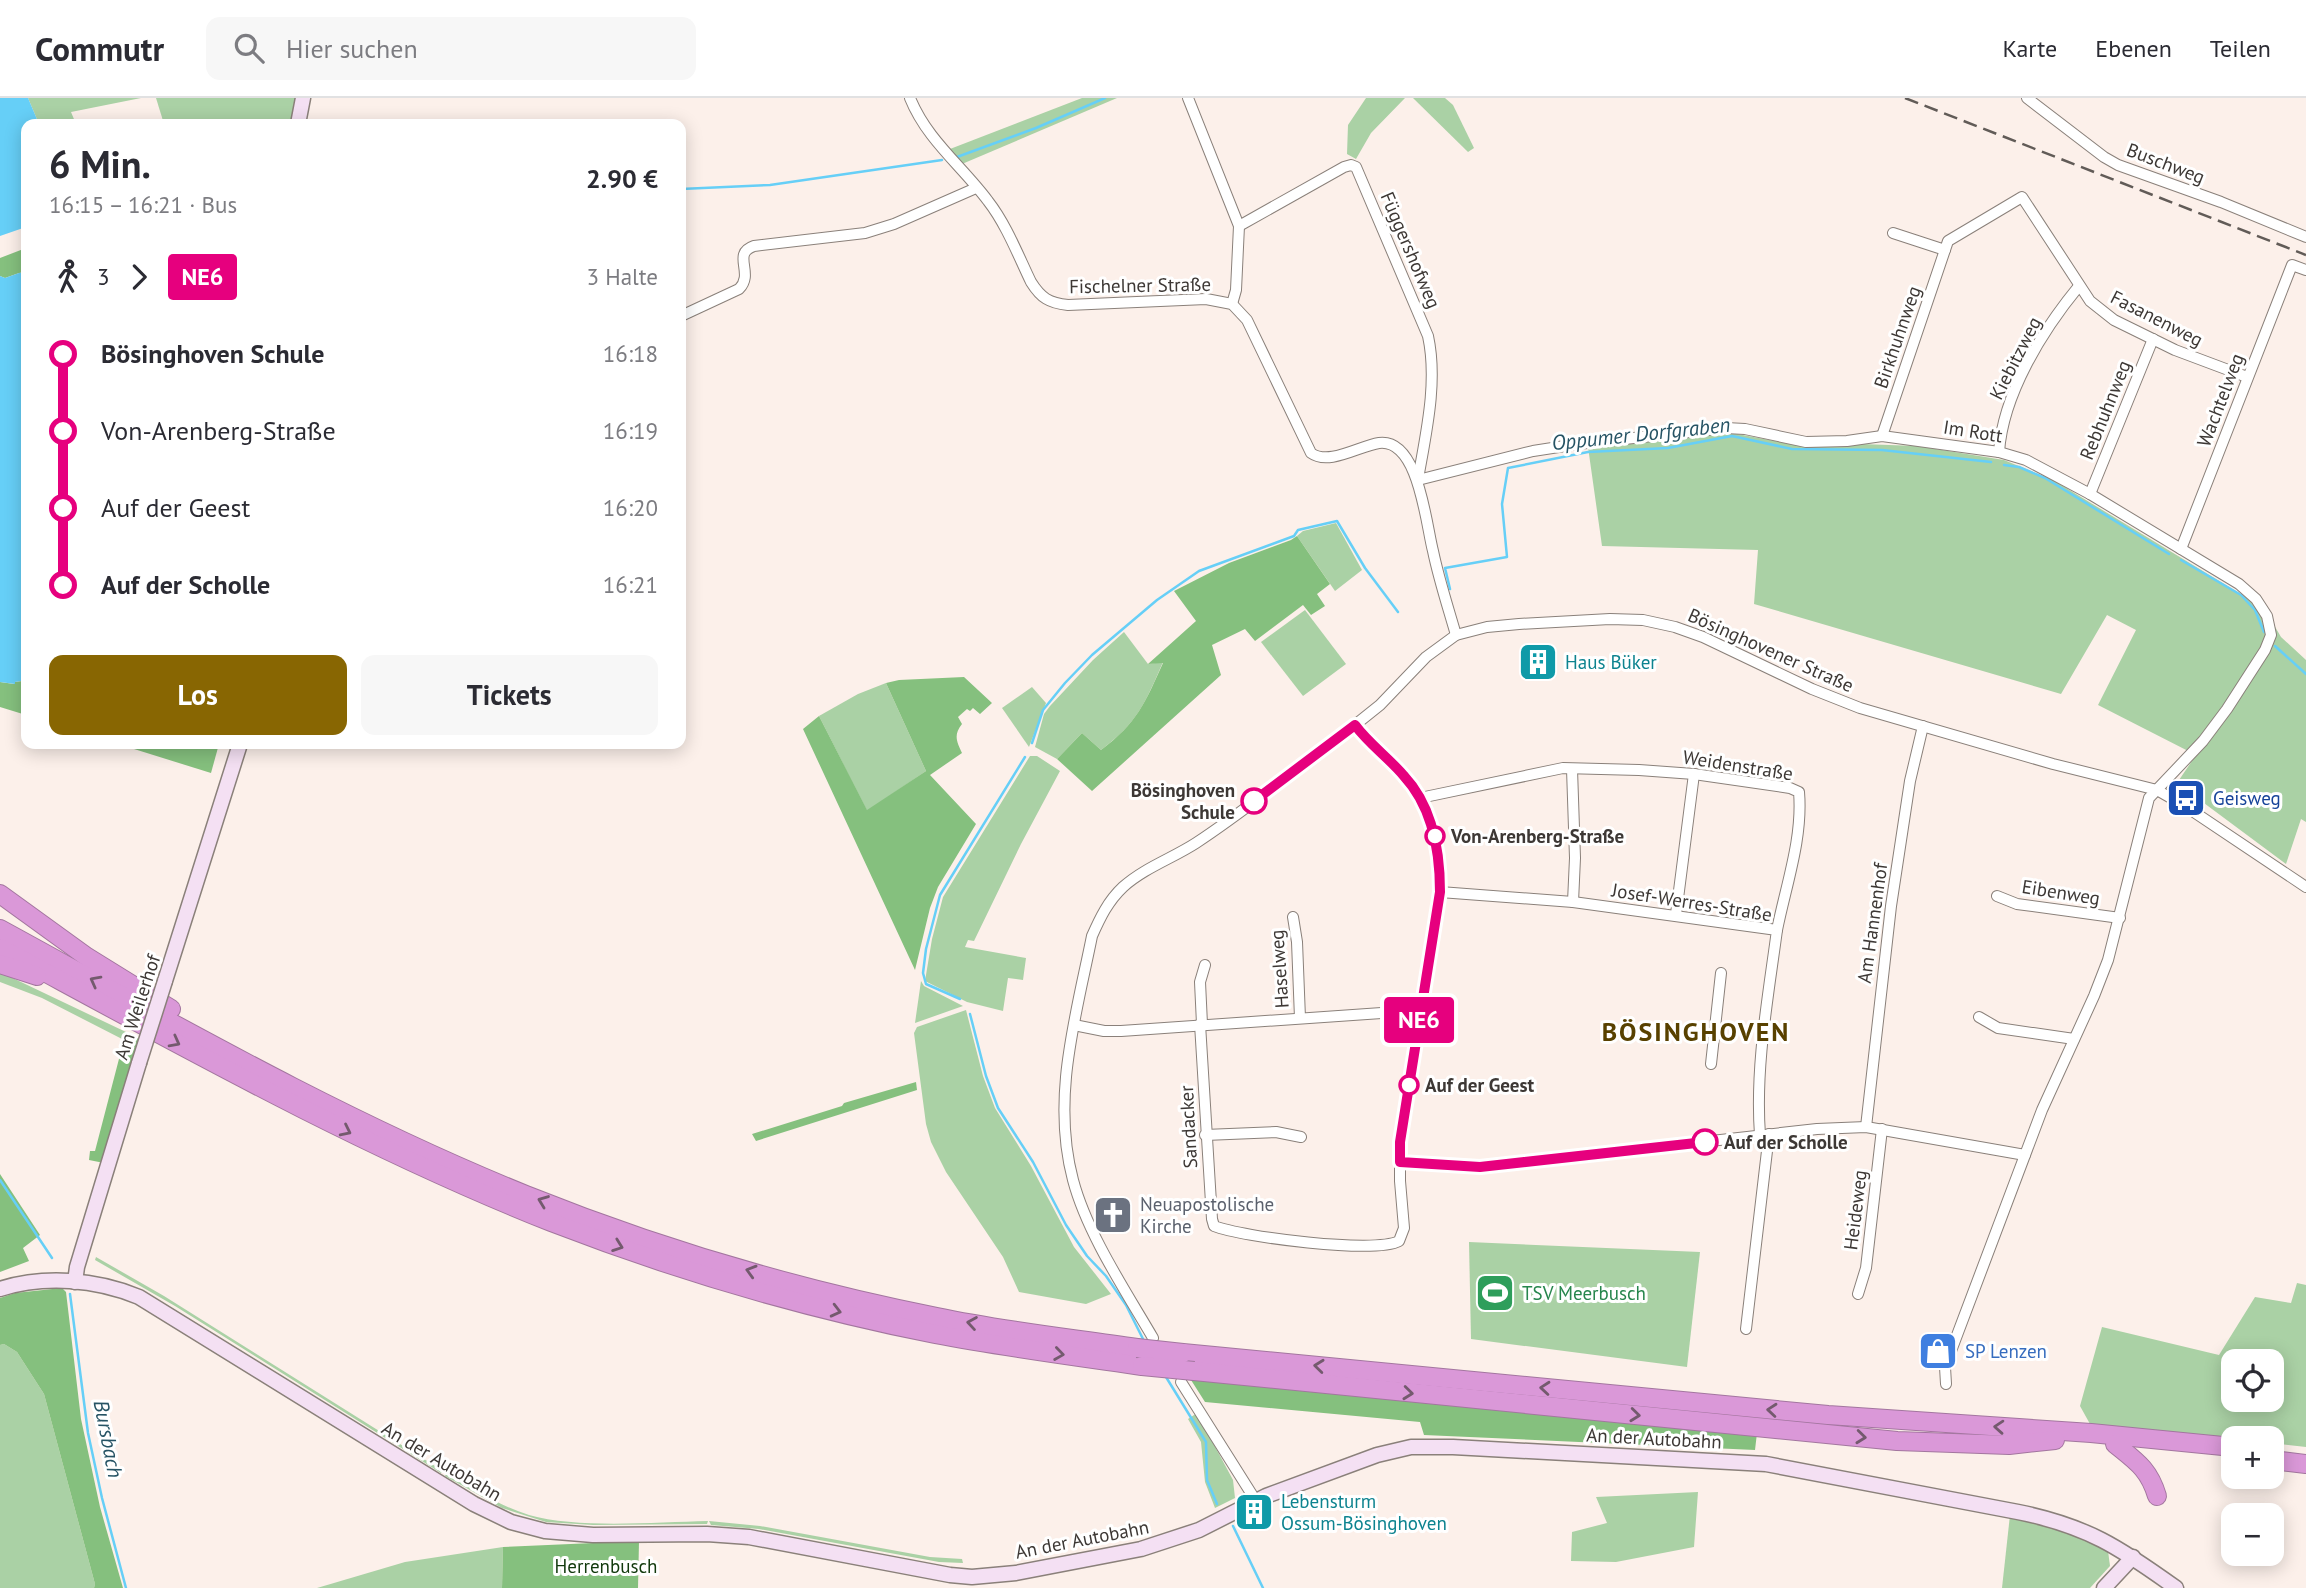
<!DOCTYPE html>
<html lang="de">
<meta charset="utf-8">
<style>
:root{--surface:#fff;--page:#f7f7f7;--text:#2b2b33;--muted:#7c7c81;--line:#e1e1e2;--accent:#886602}
body{margin:0;font-family:"PT Sans",sans-serif;background:var(--page);color:var(--text);height:100vh;display:flex;flex-direction:column;font-size:26px;white-space:nowrap}
*{box-sizing:border-box;margin:0}
p{font-size:23px;color:var(--muted)}
.icon{flex:none;width:38px;height:38px;fill:none;stroke:currentColor;stroke-width:2;stroke-linecap:round;stroke-linejoin:round}
.map{position:relative;flex:1;overflow:hidden}
.details{position:absolute;left:21px;top:21px;width:665px;height:630px;display:flex;flex-direction:column;background:var(--surface);border-radius:14px;box-shadow:0 4px 18px #0003}
.details>*{flex:none}
.badge{padding:0 14px;border-radius:5px;font-size:24px;line-height:46px}
.fabs{position:absolute;left:2221px;top:1251px;display:grid;gap:14px}
.fabs a{display:grid;place-items:center;width:63px;height:63px;border-radius:14px;background:var(--surface);box-shadow:0 4px 18px #0003;font-size:35px}
.map>.badge{position:absolute;translate:-50% -50%;box-shadow:0 0 0 4px #fff}
.legs{display:flex;align-items:center;gap:10px;height:77px;padding:0 28px;font-size:23px}
.legs p{margin-inline-start:auto}
.overview{display:flex;align-items:center;justify-content:space-between;height:119px;padding:0 28px}
h1{font-size:38px;font-weight:600;line-height:52px}
.button{display:flex;gap:14px;margin-top:auto;padding:14px 28px}
.button a{flex:1;height:80px;border-radius:14px;background:var(--accent);color:#fff;font-size:28px;font-weight:600;line-height:80px;text-align:center}
.button a+a{background:var(--page);color:var(--text)}
ul{padding:0 28px;list-style:none}
li{display:flex;align-items:center;gap:24px;height:77px;font-size:26px}
li i{display:grid;place-items:center;width:10px;height:100%;margin:0 9px;background:currentColor}
li i::after{content:'';width:18px;height:18px;margin:-9px;border:5px solid;border-radius:50%;background:var(--surface)}
li p{margin-inline-start:auto}
li:first-child i{background:linear-gradient(#0000 50%,currentColor 0)}
li:last-child i{background:linear-gradient(currentColor 50%,#0000 0)}
header{display:flex;align-items:center;gap:42px;box-sizing:border-box;height:98px;padding:0 35px;background:var(--surface);border-bottom:2px solid var(--line)}
header strong{font-size:33px}
nav{display:flex;gap:38px;margin-inline-start:auto;font-size:24px}
.search{width:490px;height:63px;background:var(--page);display:flex;align-items:center;gap:18px;box-sizing:border-box;padding:0 24px;border-radius:14px;color:var(--muted);font-size:26px}
.map>svg:first-child{display:block}
.green{fill:#aad1a5;fill-rule:evenodd}
.forest{fill:#85c07e}
.water{fill:#66cff7}
.lines{fill:none;stroke-linecap:round;stroke-linejoin:round}
.stream{stroke:#66cff7;stroke-width:2.5}
.street-casing{stroke:#8a807a;stroke-width:12}
.secondary-casing{stroke:#8a807a;stroke-width:17}
.highway-casing{stroke:#a3769f;stroke-width:20}
.street{stroke:#fff;stroke-width:10}
.secondary{stroke:#f4e0f3;stroke-width:14}
.highway{stroke:#da98d8;stroke-width:18}
.rail{stroke:#615b57;stroke-width:2.5;stroke-dasharray:14 7;stroke-linecap:butt}
.secondary-bridge-casing{stroke:#8a807a;stroke-width:17;stroke-linecap:butt}
.highway-bridge-casing{stroke:#a3769f;stroke-width:20;stroke-linecap:butt}
.secondary-bridge{stroke:#f4e0f3;stroke-width:14}
.highway-bridge{stroke:#da98d8;stroke-width:18}
.oneway{stroke:#745a6e}
.line-1-casing{stroke:#fff;stroke-width:16}
.line-1{stroke:#e6007e;stroke-width:10}
.stop-1-dot{fill:#fff;stroke:#e6007e;stroke-width:3.5}
.labels{text-anchor:middle;stroke-width:6;stroke-linejoin:round;paint-order:stroke}
.street-label{font-size:19px;fill:#3d3835;stroke:#fff}
.culture-label{font-size:19px;fill:#0d838f;stroke:#fff;text-anchor:start}
.stop-label{font-size:19px;font-weight:bold;fill:#3d3835;stroke:#fff;text-anchor:start}
.transit-label{font-size:19px;fill:#164399;stroke:#fff;text-anchor:start}
.worship-label{font-size:19px;fill:#5b616d;stroke:#fff;text-anchor:start}
.leisure-label{font-size:19px;fill:#27864d;stroke:#fff;text-anchor:start}
.shop-label{font-size:19px;fill:#366cbe;stroke:#fff;text-anchor:start}
.park-label{font-size:19px;fill:#11390c;stroke:#fff}
.water-label{font-size:21px;font-style:italic;fill:#265364;stroke:#fff}
.district-label{font-size:26px;font-weight:bold;letter-spacing:2px;fill:#584100;stroke:#fff}
</style>
<header>
<strong>Commutr</strong>
<div class="search"><svg class="icon" aria-label="search" viewBox="0 0 24 24"><circle cx="10" cy="10" r="6"/><path d="M15 15l6 6"/></svg>Hier suchen</div>
<nav><a>Karte</a><a>Ebenen</a><a>Teilen</a></nav>
</header>
<div class="map">
<svg width="2306" height="1490" viewBox="0 0 2306 1490">
<rect width="100%" height="100%" fill="#fcf0ea"/>
<g class="green">
<path d="M28,0h113l-70,14 5,12h-37z"/>
<path d="M156,0h142l-5,26h-129z"/>
<path d="M1082,0h35l-155,66 -12,-15z"/>
<path d="M1366,0h39l-34,35 -15,26 -9,-5 1,-29z"/>
<path d="M1413,0h32l8,7 21,43 -6,4z"/>
<path d="M1727,334l79,15 55,-3 56,2 87,14 49,20 196,119 25,26 7,12 25,23v162l-5,-3 -15,45 -109,-81 19,-28 -98,-50 38,-75 -29,-15 -46,79 -307,-90 4,-54 -156,-4 -14,-99z"/>
<path d="M1336,425l26,47 -27,21 -38,-55 6,-5z"/>
<path d="M1305,512l41,54 -43,32 -42,-54z"/>
<path d="M1124,534l24,32 15,-2c-18,41 -25,60 -62,88l-19,-17 -25,26 -22,-12 9,-33 6,-8 43,-46z"/>
<path d="M886,585l40,88 -59,40 -48,-95 39,-22z"/>
<path d="M1032,589l14,16 -17,44 -27,-39z"/>
<path d="M1030,658h7l23,15 -39,73 -47,97 -6,-1 -3,7 61,11 -3,22 -15,-2 -5,33 -36,-9 -42,-21 7,-42 11,-42z"/>
<path d="M0,874l126,60 -2,8 -82,-42 -42,-16z"/>
<path d="M921,883l3,5 39,20 -48,17z"/>
<path d="M966,912l17,66 12,32 36,58 43,81 37,47 -25,10 -67,-12 -16,-35 -57,-85 -15,-30 -5,-18 -12,-91 3,-6z"/>
<path d="M1469,1144l231,10 -13,115 -216,-28z"/>
<path d="M96,1159l68,39 279,175 -2,2 -266,-167 -80,-46z"/>
<path d="M2297,1185l9,2v162l-34,-4v-5h-39l-143,-14 -10,-18 22,-79 117,28 36,-58 36,6zM2233,1264h39v38h-39z"/>
<path d="M4,1246l13,8 27,42 51,190 -1,4h-94v-243z"/>
<path d="M1197,1315l36,67 2,18 -20,10 -10,-26 -4,-40 -13,-23z"/>
<path d="M446,1376c27,15 54,32 83,41 48,14 127,7 179,6l-1,3 -114,1 -47,-3 -44,-14 -57,-32z"/>
<path d="M1698,1394l-4,55 -78,15 -45,-1 1,-29 35,-9 -11,-26z"/>
<path d="M2010,1417l52,13 46,23 2,15 -20,22h-88z"/>
<path d="M709,1423l51,5 170,31 32,2 1,4 -24,-1 -180,-33 -48,-4z"/>
<path d="M503,1449l-1,41h-185l88,-26z"/>
</g>
<g class="forest">
<path d="M26,150v24l-7,1 -14,5 -5,-2v-18z"/>
<path d="M1297,438l33,48 -13,10 8,12 -14,9 -8,-10 -48,36 -10,-12 -33,16 9,30 -129,116 -35,-32 25,-26 19,17c36,-27 44,-47 62,-87l-15,1 48,-43 -22,-30 55,-28 62,-23z"/>
<path d="M964,579l28,26 -12,11 -7,-6 -3,3 -3,-2 -9,8 4,7c-9,11 -5,18 0,29l-32,22 46,49 -38,63 -8,21 -15,62 -112,-241 16,-13 48,94 59,-39 -40,-88 13,-3z"/>
<path d="M22,583v3l4,1v30l-26,-8v-25l14,2 1,-2z"/>
<path d="M118,646h101l-8,29z"/>
<path d="M126,934l13,7 -35,124 -15,-3 1,-9h5z"/>
<path d="M916,984l1,8 -161,51 -4,-7 90,-28 2,-3z"/>
<path d="M0,1076l40,61 -17,13 6,13 -29,11z"/>
<path d="M62,1190l4,4 15,127 19,88 23,81h-29l1,-4 -51,-190 -27,-42 -13,-8 -4,1v-47l15,-5z"/>
<path d="M1191,1282l566,53 -2,17 -331,-15 -4,-13 -215,-20z"/>
<path d="M639,1443l-1,47h-136l1,-41z"/>
</g>
<g class="water">
<path d="M0,0h28l11,26h-13v103l-26,9z"/>
<path d="M26,174v413l-4,-1 -1,-3 -6,1v2l-15,-2v-406l5,2 14,-5z"/>
</g>
<g class="lines">
<g class="stream">
<path d="M957,59l79,-29 69,-30"/>
<path d="M681,91l89,-4 172,-25"/>
<path d="M2004,367l15,2 26,11 124,76"/>
<path d="M2181,462l60,35 14,15 9,22"/>
<path d="M1450,491l-5,-21 62,-11 -5,-53 6,-36 80,-16 80,-4 64,-12 60,13 90,1 109,12"/>
<path d="M2275,548l31,28"/>
<path d="M1032,645l11,-33 22,-27 27,-28 65,-55 42,-29 95,-35 4,-6 39,-9 28,47 33,44"/>
<path d="M960,901l-34,-15 -3,-11 3,-24 14,-54 85,-138"/>
<path d="M970,916l16,62 12,32 35,54 33,63 21,31 19,20 20,29 18,36"/>
<path d="M0,1082l52,78"/>
<path d="M70,1196l18,139 14,65 24,90"/>
<path d="M1166,1279l40,65 1,38 10,24"/>
<path d="M1233,1428l30,62"/>
</g>
<g class="street-casing">
<g id="street">
<path d="M910,0c17,42 52,68 78,103 18,23 30,54 43,81 10,16 18,21 37,23l138,-6 26,5 15,16 64,133c18,13 48,-7 68,-10 40,-5 47,82 54,108 6,29 15,56 23,84"/>
<path d="M1188,0l51,128 -3,64 -4,14"/>
<path d="M2027,0l77,59 14,8 103,37 85,35"/>
<path d="M1239,128l105,-59 7,-2 5,2 72,169c10,46 -2,97 -10,143"/>
<path d="M1893,135l52,17"/>
<path d="M681,218l58,-27c16,-16 -8,-35 15,-43l111,-13 29,-9 82,-36"/>
<path d="M1882,338l66,-195 74,-44 68,104 24,19 61,30 72,27"/>
<path d="M1999,354c4,-58 43,-121 80,-166"/>
<path d="M1418,382l115,-29 45,-7 148,-16 19,1 61,13 41,-1 35,-5 117,16 27,8 64,34 149,90 17,15 11,17 4,19 -6,15 -38,59 -24,32 -54,57 -41,162 -14,36 -52,114 -97,257 1,17"/>
<path d="M2090,396l63,-155"/>
<path d="M2181,451l111,-284 14,5"/>
<path d="M1572,671l3,89 -2,44"/>
<path d="M1420,700l143,-30 76,2 55,4 96,14 9,4c4,46 -13,93 -22,138"/>
<path d="M1440,794l133,10 204,28c-9,68 -22,137 -17,205"/>
<path d="M1997,798l20,8 103,14"/>
<path d="M1676,816l18,-140"/>
<path d="M1293,819l4,25 3,76"/>
<path d="M1979,919l19,11 76,11"/>
<path d="M1200,926l12,195 2,7c28,11 161,28 185,15l5,-13 -4,-47v-39l40,-250c0,-41 -7,-85 -36,-116 -16,-18 -35,-32 -49,-51"/>
<path d="M1202,926l-2,-42 5,-17"/>
<path d="M1074,927l30,6h17l275,-19 24,4"/>
<path d="M1711,966l10,-91"/>
<path d="M1866,1029l25,-221 19,-125 13,-55"/>
<path d="M1205,1037l71,-3 25,5"/>
<path d="M1400,1064l80,5 337,-38 49,-2 159,28"/>
<path d="M1858,1196l8,-26 16,-139"/>
<path d="M1746,1231l23,-195"/>
<path d="M1153,1240c-28,-48 -66,-105 -80,-158 -22,-82 3,-164 19,-244 8,-18 16,-35 31,-49 21,-19 50,-29 73,-44 55,-36 106,-79 159,-118l25,-20 46,-48 30,-22 31,-8 32,-3 91,-5 33,1 32,7 28,10 109,52 48,19 193,56 104,26 28,16 121,81"/>
<path d="M1181,1284l75,119"/>
</g>
</g>
<g class="secondary-casing">
<g id="secondary">
<path d="M298,26l5,-26"/>
<path d="M165,883l75,-237"/>
<path d="M75,1184l2,-15 62,-204"/>
<path d="M0,1191c44,-14 96,-10 139,8l335,207 37,18 34,9 48,4 114,-1 42,3 201,38 22,2 44,-4 125,-24 58,-19 67,-34 111,-41 34,-8h42l313,17 252,48c69,14 101,35 158,76"/>
<path d="M2104,1490l29,-31"/>
</g>
</g>
<g class="highway-casing">
<g id="highway">
<path d="M0,796l87,63 84,52"/>
<path d="M0,831c172,94 343,192 526,266 132,53 270,94 411,122 66,14 133,21 200,31"/>
<path d="M0,850c180,97 360,198 551,274 124,48 253,86 384,112 68,13 137,22 207,32"/>
<path d="M0,866l37,12"/>
<path d="M1183,1255l645,62 263,18 142,14"/>
<path d="M1194,1273l703,70 112,4 46,-5"/>
<path d="M2115,1346c21,17 34,25 42,52"/>
<path d="M2272,1362l34,4"/>
</g>
</g>
<use href="#street" class="street"/>
<use href="#secondary" class="secondary"/>
<use href="#highway" class="highway"/>
<path class="rail" d="M1905,0l401,157"/>
<g class="secondary-bridge-casing">
<path id="secondary-bridge" d="M139,965l26,-82"/>
</g>
<g class="highway-bridge-casing">
<g id="highway-bridge">
<path d="M1137,1250l46,5"/>
<path d="M1142,1268l52,5"/>
</g>
</g>
<use href="#secondary-bridge" class="secondary-bridge"/>
<use href="#highway-bridge" class="highway-bridge"/>
</g>
<defs><path id="oneway-chevron" d="M-2-3.5L2.5 0L-2 3.5" fill="none" stroke-width="1.6" stroke-linecap="round" stroke-linejoin="round" transform="scale(1.75)"/></defs>
<g class="oneway">
<use href="#oneway-chevron" transform="translate(95 883) rotate(-152)"/>
<use href="#oneway-chevron" transform="translate(175 944) rotate(28)"/>
<use href="#oneway-chevron" transform="translate(346 1033) rotate(26)"/>
<use href="#oneway-chevron" transform="translate(543 1103) rotate(-159)"/>
<use href="#oneway-chevron" transform="translate(618 1148) rotate(20)"/>
<use href="#oneway-chevron" transform="translate(751 1173) rotate(-164)"/>
<use href="#oneway-chevron" transform="translate(836 1213) rotate(14)"/>
<use href="#oneway-chevron" transform="translate(972 1225) rotate(-171)"/>
<use href="#oneway-chevron" transform="translate(1059 1256) rotate(8)"/>
<use href="#oneway-chevron" transform="translate(1319 1268) rotate(-174)"/>
<use href="#oneway-chevron" transform="translate(1545 1290) rotate(-175)"/>
<use href="#oneway-chevron" transform="translate(1408 1295) rotate(6)"/>
<use href="#oneway-chevron" transform="translate(1772 1312) rotate(-175)"/>
<use href="#oneway-chevron" transform="translate(1635 1317) rotate(6)"/>
<use href="#oneway-chevron" transform="translate(1999 1329) rotate(-176)"/>
<use href="#oneway-chevron" transform="translate(1861 1339) rotate(6)"/>
</g>
<g class="lines">
<g class="line-1-casing">
<path id="line-1" d="M1254,703l101,-76c14,19 34,33 49,51 29,31 36,75 36,116l-40,250v20l80,5 225,-25"/>
</g>
<use href="#line-1" class="line-1"/>
</g>
<defs>
<g id="building-square" transform="scale(2.0125)"><rect x="-9" y="-9" width="18" height="18" rx="4" fill="#0f9aa8" stroke="#fff"/><path d="M-4-6H4V6H1V3H-1V6H-4ZM-2.5-4.3h1.7v1.8h-1.7ZM.8-4.3h1.7v1.8H.8ZM-2.5-1h1.7V.8h-1.7ZM.8-1h1.7V.8H.8Z" fill="#fff"/></g>
<g id="bus-square" transform="scale(2.0125)"><rect x="-9" y="-9" width="18" height="18" rx="4" fill="#1a4fb4" stroke="#fff"/><path d="M-5-6H5V4H4V6H2V4H-2V6H-4V4H-5ZM-3.5-4V0h7V-4ZM-3.5 1.2v1.5H-2V1.2ZM2 1.2v1.5H3.5V1.2Z" fill="#fff"/></g>
<g id="church-square" transform="scale(2.0125)"><rect x="-9" y="-9" width="18" height="18" rx="4" fill="#6b7280" stroke="#fff"/><path d="M-1.2-6h2.4v3.5h3.3v2.4h-3.3V6h-2.4V-.1h-3.3v-2.4h3.3Z" fill="#fff"/></g>
<g id="stadium-square" transform="scale(2.0125)"><rect x="-9" y="-9" width="18" height="18" rx="4" fill="#2e9e5b" stroke="#fff"/><path d="M0-5a6.5 5 0 1 0 0 10a6.5 5 0 1 0 0-10ZM-3.5-1.8h7v3.6h-7Z" fill="#fff"/></g>
<g id="shop-square" transform="scale(2.0125)"><rect x="-9" y="-9" width="18" height="18" rx="4" fill="#3f7fe0" stroke="#fff"/><path d="M-5-2.5h2.3a2.7 3.5 0 0 1 5.4 0H5L5.5 6h-11ZM-1.5-2.5h3a1.5 2.3 0 0 0-3 0Z" fill="#fff"/></g>
</defs>
<g fill-rule="evenodd">
<use href="#building-square" x="1538" y="564"/>
<use href="#bus-square" x="2186" y="700"/>
<use href="#church-square" x="1113" y="1117"/>
<use href="#stadium-square" x="1495" y="1195"/>
<use href="#shop-square" x="1938" y="1253"/>
<use href="#building-square" x="1254" y="1414"/>
</g>
<g class="stop-1-dot">
<circle cx="1254" cy="703" r="12"/>
<circle cx="1435" cy="738" r="9"/>
<circle cx="1409" cy="987" r="9"/>
<circle cx="1705" cy="1044" r="12"/>
</g>
<g class="labels">
<g class="street-label">
<text transform="translate(2166 65) rotate(21)" y="7">Buschweg</text>
<text transform="translate(1411 152) rotate(67)" y="7">Függershofweg</text>
<text transform="translate(1140 187) rotate(-1)" y="7">Fischelner Straße</text>
<text transform="translate(2157 220) rotate(27)" y="7">Fasanenweg</text>
<text transform="translate(1897 239) rotate(-71)" y="7">Birkhuhnweg</text>
<text transform="translate(2015 260) rotate(-63)" y="7">Kiebitzweg</text>
<text transform="translate(2220 302) rotate(-69)" y="7">Wachtelweg</text>
<text transform="translate(2105 312) rotate(-68)" y="7">Rebhuhnweg</text>
<text transform="translate(1973 333) rotate(9)" y="7">Im Rott</text>
<text transform="translate(1771 552) rotate(24)" y="7">Bösinghovener Straße</text>
<text transform="translate(1738 667) rotate(9)" y="7">Weidenstraße</text>
<text transform="translate(2061 794) rotate(9)" y="7">Eibenweg</text>
<text transform="translate(1692 804) rotate(9)" y="7">Josef-Werres-Straße</text>
<text transform="translate(1872 825) rotate(-82)" y="7">Am Hannenhof</text>
<text transform="translate(1279 871) rotate(-94)" y="7">Haselweg</text>
<text transform="translate(137 909) rotate(-72)" y="7">Am Weilerhof</text>
<text transform="translate(1188 1029) rotate(-93)" y="7">Sandacker</text>
<text transform="translate(1855 1112) rotate(-83)" y="7">Heideweg</text>
<text transform="translate(1654 1340) rotate(3)" y="7">An der Autobahn</text>
<text transform="translate(442 1363) rotate(31)" y="7">An der Autobahn</text>
<text transform="translate(1082 1441) rotate(-11)" y="7">An der Autobahn</text>
</g>
<g class="culture-label">
<text x="1565" y="571">Haus Büker</text>
<text x="1281" y="1410">Lebensturm<tspan x="1281" dy="22">Ossum-Bösinghoven</tspan></text>
</g>
<g class="stop-label">
<text x="1235" y="699" text-anchor="end">Bösinghoven<tspan x="1235" dy="22">Schule</tspan></text>
<text x="1451" y="745">Von-Arenberg-Straße</text>
<text x="1425" y="994">Auf der Geest</text>
<text x="1724" y="1051">Auf der Scholle</text>
</g>
<g class="transit-label">
<text x="2213" y="707">Geisweg</text>
</g>
<g class="worship-label">
<text x="1140" y="1113">Neuapostolische<tspan x="1140" dy="22">Kirche</tspan></text>
</g>
<g class="leisure-label">
<text x="1522" y="1202">TSV Meerbusch</text>
</g>
<g class="shop-label">
<text x="1965" y="1260">SP Lenzen</text>
</g>
<g class="park-label">
<text x="606" y="1475">Herrenbusch</text>
</g>
<g class="water-label">
<text transform="translate(1641 336) rotate(-6)" y="7">Oppumer Dorfgraben</text>
<text transform="translate(108 1341) rotate(79)" y="7">Bursbach</text>
</g>
<g class="district-label">
<text x="1696" y="943">BÖSINGHOVEN</text>
</g>
</g>
</svg>
<div class="fabs">
<a><svg class="icon" aria-label="locate" viewBox="0 0 24 24"><circle cx="12" cy="12" r="6"/><path d="M12 2v4M12 18v4M2 12h4M18 12h4"/></svg></a>
<a>+</a>
<a>−</a>
</div>
<b class="badge" style="left:1419px;top:922px;background:#e6007e;color:#fff">NE6</b>
<section class="details">
<div class="overview"><div><h1>6 Min.</h1><p>16:15 – 16:21 · Bus</p></div><b>2.90 €</b></div>
<div class="legs"><svg class="icon" aria-label="walk" viewBox="0 0 24 24"><circle cx="13" cy="4" r="2"/><path d="M13 8l-2 6 4 7M11 14l-3 7M7 12l3-4h3l4 4"/></svg>3<svg class="icon" aria-label="forward" viewBox="0 0 24 24"><path d="M9 5l7 7-7 7"/></svg><b class="badge" style="background:#e6007e;color:#fff">NE6</b><p>3 Halte</p></div>
<ul>
<li><i style="color:#e6007e"></i><b>Bösinghoven Schule</b><p>16:18</p></li>
<li><i style="color:#e6007e"></i><span>Von-Arenberg-Straße</span><p>16:19</p></li>
<li><i style="color:#e6007e"></i><span>Auf der Geest</span><p>16:20</p></li>
<li><i style="color:#e6007e"></i><b>Auf der Scholle</b><p>16:21</p></li>
</ul>
<div class="button"><a>Los</a><a>Tickets</a></div>
</section>
</div>
